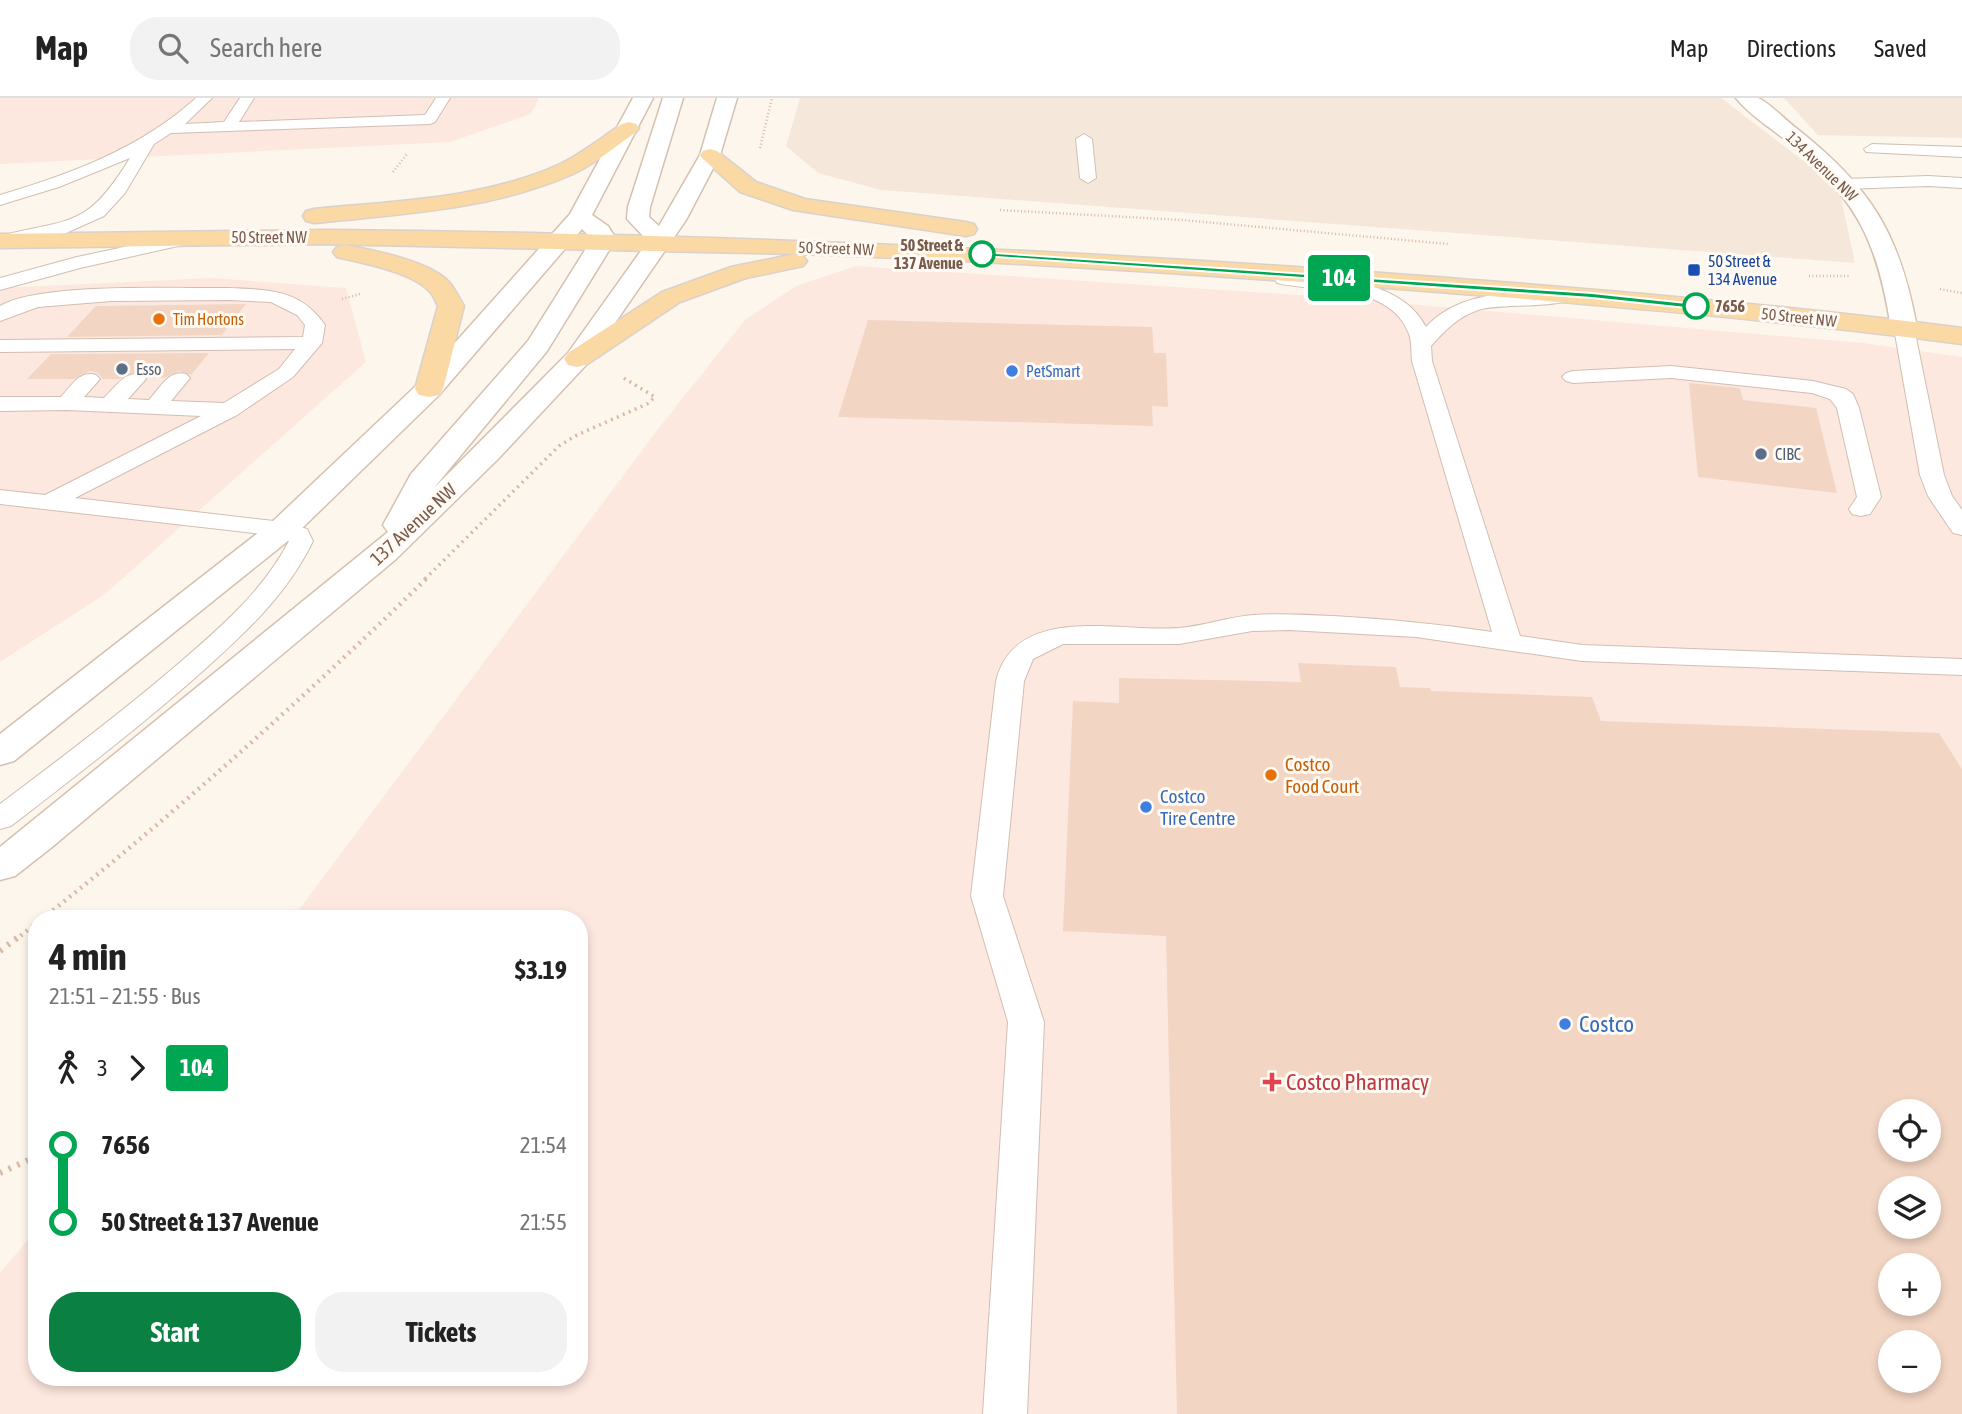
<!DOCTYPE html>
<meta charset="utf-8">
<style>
:root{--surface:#fff;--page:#f2f2f2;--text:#222;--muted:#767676;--line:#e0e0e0;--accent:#0b8043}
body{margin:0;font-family:"Asap Condensed",sans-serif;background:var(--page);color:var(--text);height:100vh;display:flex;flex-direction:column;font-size:26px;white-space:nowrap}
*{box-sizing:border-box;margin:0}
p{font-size:23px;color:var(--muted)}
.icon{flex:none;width:38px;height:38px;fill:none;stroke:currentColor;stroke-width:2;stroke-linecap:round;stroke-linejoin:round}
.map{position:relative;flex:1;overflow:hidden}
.drawer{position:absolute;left:28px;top:812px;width:560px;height:476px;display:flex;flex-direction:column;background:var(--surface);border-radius:28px;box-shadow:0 4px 10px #0003}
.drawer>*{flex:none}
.badge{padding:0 14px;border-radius:5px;font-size:24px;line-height:46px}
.fabs{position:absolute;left:1878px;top:1001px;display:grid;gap:14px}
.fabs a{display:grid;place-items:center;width:63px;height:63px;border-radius:50%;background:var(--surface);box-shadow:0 4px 10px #0003;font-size:35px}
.map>.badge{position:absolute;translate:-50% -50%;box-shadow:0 0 0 4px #fff}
.legs{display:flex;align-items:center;gap:10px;height:77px;padding:0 21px;font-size:23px}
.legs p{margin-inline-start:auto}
.summary{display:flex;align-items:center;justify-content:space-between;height:119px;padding:0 21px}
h1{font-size:38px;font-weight:700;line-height:52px}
.primary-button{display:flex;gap:14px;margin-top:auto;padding:14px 21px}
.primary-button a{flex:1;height:80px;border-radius:28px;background:var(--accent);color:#fff;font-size:28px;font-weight:700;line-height:80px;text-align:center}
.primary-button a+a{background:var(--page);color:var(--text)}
ul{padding:0 21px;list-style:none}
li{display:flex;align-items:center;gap:24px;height:77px;font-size:26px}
li i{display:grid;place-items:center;width:10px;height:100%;margin:0 9px;background:currentColor}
li i::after{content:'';width:18px;height:18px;margin:-9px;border:5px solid;border-radius:50%;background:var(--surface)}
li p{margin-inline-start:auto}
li:first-child i{background:linear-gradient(#0000 50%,currentColor 0)}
li:last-child i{background:linear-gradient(currentColor 50%,#0000 0)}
header{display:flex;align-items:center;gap:42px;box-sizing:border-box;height:98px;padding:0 35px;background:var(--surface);border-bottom:2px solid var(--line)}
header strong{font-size:33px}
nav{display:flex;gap:38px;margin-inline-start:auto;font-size:24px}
.search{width:490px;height:63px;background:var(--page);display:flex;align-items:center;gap:18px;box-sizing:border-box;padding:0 24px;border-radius:28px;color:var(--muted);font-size:26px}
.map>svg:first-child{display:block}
.residential{fill:#f5e8da}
.commercial{fill:#fde8e0;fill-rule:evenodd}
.building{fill:#f3d5c3;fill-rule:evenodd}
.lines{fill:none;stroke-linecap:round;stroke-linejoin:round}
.lane-casing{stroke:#d1beb0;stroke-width:2}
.secondary-casing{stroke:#d6c0b0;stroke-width:3}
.primary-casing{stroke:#dad1cd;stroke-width:3}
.path-far3{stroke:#d9b8a5;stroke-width:2.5;stroke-dasharray:1 2.5;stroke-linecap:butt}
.path-far2{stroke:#d9b8a5;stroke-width:3.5;stroke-dasharray:2 4.5;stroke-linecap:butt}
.path-far1{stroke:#d9b8a5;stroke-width:4.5;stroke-dasharray:2 5;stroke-linecap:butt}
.path{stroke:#d9b8a5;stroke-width:6;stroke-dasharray:2.5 7;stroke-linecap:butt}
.lane{fill:#fff;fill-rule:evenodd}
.secondary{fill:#fff;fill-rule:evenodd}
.primary{fill:#fbd9a5;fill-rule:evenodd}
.line-1{fill:#00a651;stroke:#fff;stroke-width:2}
.stop-1-dot{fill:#fff;stroke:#00a651;stroke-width:3.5}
.transit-dot{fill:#1a4fb4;stroke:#fffaf3;stroke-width:2.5}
.food-dot{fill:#e8710a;stroke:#fffaf3;stroke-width:2.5}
.service-dot{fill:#5c6f8a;stroke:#fffaf3;stroke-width:2.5}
.shop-dot{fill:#3f7fe0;stroke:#fffaf3;stroke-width:2.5}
.health-dot{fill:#e0444e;stroke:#fffaf3;stroke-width:2.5}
.labels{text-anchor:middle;stroke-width:6;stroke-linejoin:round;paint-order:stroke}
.far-street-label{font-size:16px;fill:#7a5c4d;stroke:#fffaf3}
.far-stop-label{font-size:16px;font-weight:bold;fill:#7a5c4d;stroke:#fffaf3;text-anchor:end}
.far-transit-label{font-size:16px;fill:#164399;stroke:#fffaf3;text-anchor:start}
.far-food-label{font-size:16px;fill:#c56008;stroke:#fffaf3;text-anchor:start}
.far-service-label{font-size:16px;fill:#4e5e75;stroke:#fffaf3;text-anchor:start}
.far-shop-label{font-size:16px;fill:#366cbe;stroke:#fffaf3;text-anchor:start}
.street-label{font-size:19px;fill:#7a5c4d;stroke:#fffaf3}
.food-label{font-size:19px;fill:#c56008;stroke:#fffaf3;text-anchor:start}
.shop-label{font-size:19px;fill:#366cbe;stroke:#fffaf3;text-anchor:start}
.near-shop-label{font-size:23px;fill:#366cbe;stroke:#fffaf3;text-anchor:start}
.near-health-label{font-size:23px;fill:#be3a42;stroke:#fffaf3;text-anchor:start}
</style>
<header>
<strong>Map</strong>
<div class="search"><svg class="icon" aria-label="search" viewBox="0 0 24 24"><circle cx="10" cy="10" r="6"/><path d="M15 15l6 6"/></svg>Search here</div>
<nav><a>Map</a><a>Directions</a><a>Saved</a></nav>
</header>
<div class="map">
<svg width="1962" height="1316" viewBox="0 0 1962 1316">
<rect width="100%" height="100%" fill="#fdf6ec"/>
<g class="residential">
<path d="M800,0h921l118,90 16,75 -974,-73 -63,-17 -32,-27z"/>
<path d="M1784,0h178v40l-144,-3z"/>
</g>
<g class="commercial">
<path d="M0,0h539l-8,16 -81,28 -450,22z"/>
<path d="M856,168l458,30 549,47 99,14v1057h-1962v-141l37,-44v148h542v-458h-287l366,-490 87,-109 51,-34zM1890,1013h38v39h-38zM1890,1090h38v39h-38zM1890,1167h38v39h-38zM1890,1244h38v39h-38z"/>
<path d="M212,180l134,10 20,74 -261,232 -105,68v-374z"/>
</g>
<g class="building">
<path d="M246,206l-24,31 -155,2 29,-31z"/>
<path d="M868,222l284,7 2,26h12l2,54 -16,-1 1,20 -315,-9z"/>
<path d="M209,255l-18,22 -12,-4 -15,7h-16l-4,-5 -8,-1 -17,7h-16l-5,-6 -8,-2 -16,8h-47l24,-25z"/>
<path d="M1689,285l51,5 3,12 73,8 21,85 -139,-16z"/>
<path d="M1298,565l98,4 4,20 30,1 1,3 161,6 9,24 338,12 23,36v645h-785l-11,-478 -103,-5 10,-230 46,2v-25l182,4zM1890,1013h38v39h-38zM1890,1090h38v39h-38zM1890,1167h38v39h-38zM1890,1244h38v39h-38z"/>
</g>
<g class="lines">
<g class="lane-casing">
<g id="lane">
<path d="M196,0h16l-27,26 39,-2 16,-24h14l-15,24 186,-7 11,-17h14l-15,24 -5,2 -259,9 -17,11 -29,49 -21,23 -38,17 -66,11v-8c73,-18 87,-8 130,-78l-71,29 -59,18v-10c71,-21 141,-47 196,-97z"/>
<path d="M1084,36l8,5 4,39 -8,5 -8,-5 -4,-39z"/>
<path d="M1872,46l90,3v10l-96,-5 -2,-3z"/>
<path d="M1928,78l34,2v10l-34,-2 -83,3 -8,-5 8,-5z"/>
<path d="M190,135l9,5 -3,4 -116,26 -80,22v-12l77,-21z"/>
<path d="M1284,175c48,5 117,6 142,54 35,-38 89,-34 137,-36l10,6c-10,12 -75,6 -95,13 -20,7 -33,20 -47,36l1,15 88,275 62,9 380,14v16l-380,-14 -166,-24 -127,-7 -37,1 -73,13h-116l-30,15 -9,22 -21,215 41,126 -17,392h-44l25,-392 -37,-126 25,-215c20,-79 124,-48 183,-53 25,-2 49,-11 74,-13 26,-2 53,0 80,1 53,3 106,8 159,16l-80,-271c-1,-9 0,-19 -3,-27 -19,-51 -90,-41 -132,-51l-2,-4 2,-4z"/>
<path d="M229,190c40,2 71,1 96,37l-3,18 -29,34 -56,38 -162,83 208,24 24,7 6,12c-27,56 -72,96 -118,137 -59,52 -122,100 -184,148l-11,3v-25c60,-45 121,-91 178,-140 42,-36 85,-73 111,-123l-9,-5 -280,-32v-14l45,5 156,-79 -134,-6 -67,1v-14h61c11,-12 19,-27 35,-22l4,4 -16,18 20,1c12,-11 21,-28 38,-23l4,4 -18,20 21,1c11,-12 20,-31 37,-26l4,4 -19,23 53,2 55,-34 16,-20 -295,3v-12l303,-3 2,-12 -8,-10 -26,-13 -42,-2 -118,1 -73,6 -38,14v-15c41,-24 178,-17 229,-18z"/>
<path d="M1904,224l7,2 3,4 30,147 8,21 10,14v25l-9,-2 -25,-37 -8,-21 -26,-147 3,-4z"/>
<path d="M1671,268l142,15 33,8 7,5 6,14 22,89 -11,17 -9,2 -9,-2 -3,-5 8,-12 -20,-89 -7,-9 -18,-6 -141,-15 -98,5 -7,-2 -4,-4 4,-4 7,-2z"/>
</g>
</g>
<g class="secondary-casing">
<g id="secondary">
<path d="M633,0h20l-61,117 16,11 8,13 -69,112 -114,138 135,-136 80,-112 -21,-22 1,-12 35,-109h20l-33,109 -1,10 10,9 41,-71 17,-57h20l-17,57 -34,65 -100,145 -88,94 -102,100 -344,288 -37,29 -15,4v-33l388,-315 -5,-7 28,-51 117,-133 64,-102 -10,-10 -143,166 -145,141 -280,225 -14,4v-31l272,-212 147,-139 151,-169z"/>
<path d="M1736,0c6,0 16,0 22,0 10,4 29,23 38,30 75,59 104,106 121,200l-4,5 -9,3 -9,-3 -4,-5c-13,-83 -32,-126 -97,-181 -18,-16 -43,-30 -58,-49z"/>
</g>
</g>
<g class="primary-casing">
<g id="primary">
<path d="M629,24l7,2 3,4 -3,4c-20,14 -41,32 -63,42 -81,36 -172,40 -259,49l-8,-2 -3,-5 3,-5 8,-2c81,-8 168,-10 244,-44 22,-10 44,-28 64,-41z"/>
<path d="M710,51l7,2 39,31 49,17 161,23 8,2 3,5 -3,5 -8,2 -173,-26 -53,-18 -37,-33 -3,-4 3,-4z"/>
<path d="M326,132c344,3 686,17 1029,41 203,15 405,31 607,57v16c-200,-26 -402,-43 -603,-58 -188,-13 -376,-26 -564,-32l8,2 4,5 -4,5 -57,12 -66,24 -94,63 -9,2 -9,-2 -4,-6 4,-6 94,-61 69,-25 64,-13 -469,-10 -326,4v-14z"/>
<path d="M345,147c28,5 85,16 104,37 6,7 10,16 15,24l-21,83 -4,6 -10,2 -10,-2 -4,-6 23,-83c-2,-4 -5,-11 -8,-14 -17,-20 -68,-29 -93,-35l-4,-5 4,-5z"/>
</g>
</g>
<g class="path-far3">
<path d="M760,50l12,-50"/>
<path d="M393,74l14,-18"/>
<path d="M1000,112l182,10 266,24"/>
<path d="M1809,178h40"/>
<path d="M1940,191l22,4"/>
<path d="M342,201l18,-5"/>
</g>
<path class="path-far2" d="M425,481l134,-133 18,-11 70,-31 8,-7 -33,-20"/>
<g class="path-far1">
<path d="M42,821c135,-107 262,-221 385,-341"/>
<path d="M15,842l22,-17"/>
</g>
<g class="path">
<path d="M0,853l17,-13"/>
<path d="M0,1075l37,-17"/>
</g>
<use href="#lane" class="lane"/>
<use href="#secondary" class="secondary"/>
<use href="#primary" class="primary"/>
</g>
<path class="line-1" d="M979,154l613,41 104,11 4,2 -4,3 -104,-11 -610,-42z"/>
<g class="stop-1-dot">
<circle cx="982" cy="156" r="12"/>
<circle cx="1696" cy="208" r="12"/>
</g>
<rect class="transit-dot" x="1687" y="165" width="14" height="14" rx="3.5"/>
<g class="food-dot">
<circle cx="159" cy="221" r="7"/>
<circle cx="1271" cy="677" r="7"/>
</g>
<g class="service-dot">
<circle cx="122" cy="271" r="7"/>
<circle cx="1761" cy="356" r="7"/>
</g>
<g class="shop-dot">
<circle cx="1012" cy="273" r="7"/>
<circle cx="1146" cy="709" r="7"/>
<circle cx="1565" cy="926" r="7"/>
</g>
<path class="health-dot" d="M1268.5 973.5h7v7h7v7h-7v7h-7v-7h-7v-7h7z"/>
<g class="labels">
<g class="far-street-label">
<text transform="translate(1822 68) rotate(44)" y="6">134 Avenue NW</text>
<text x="269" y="145">50 Street NW</text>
<text transform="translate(836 150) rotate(2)" y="6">50 Street NW</text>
<text transform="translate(1799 219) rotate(6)" y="6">50 Street NW</text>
</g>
<g class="far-stop-label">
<text x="963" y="153">50 Street &amp;<tspan x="963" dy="18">137 Avenue</tspan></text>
<text x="1715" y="214" text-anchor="start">7656</text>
</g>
<g class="far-transit-label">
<text x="1708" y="169">50 Street &amp;<tspan x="1708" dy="18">134 Avenue</tspan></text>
</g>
<g class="far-food-label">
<text x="173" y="227">Tim Hortons</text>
</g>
<g class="far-service-label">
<text x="136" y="277">Esso</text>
<text x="1775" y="362">CIBC</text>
</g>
<g class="far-shop-label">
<text x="1026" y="279">PetSmart</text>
</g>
<g class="street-label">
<text transform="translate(413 426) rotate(-43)" y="7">137 Avenue NW</text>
</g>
<g class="food-label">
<text x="1285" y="673">Costco<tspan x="1285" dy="22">Food Court</tspan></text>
</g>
<g class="shop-label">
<text x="1160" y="705">Costco<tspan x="1160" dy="22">Tire Centre</tspan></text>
</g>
<g class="near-shop-label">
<text x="1579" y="934">Costco</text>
</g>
<g class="near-health-label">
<text x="1286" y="992">Costco Pharmacy</text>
</g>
</g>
</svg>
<div class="fabs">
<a><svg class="icon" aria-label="locate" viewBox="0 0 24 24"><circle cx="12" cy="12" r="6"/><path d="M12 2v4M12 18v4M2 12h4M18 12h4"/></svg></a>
<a><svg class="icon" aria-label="layers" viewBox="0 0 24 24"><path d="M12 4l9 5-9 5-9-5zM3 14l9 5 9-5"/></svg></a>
<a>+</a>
<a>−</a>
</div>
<b class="badge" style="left:1339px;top:180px;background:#00a651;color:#fff">104</b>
<section class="drawer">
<div class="summary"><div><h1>4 min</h1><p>21:51 – 21:55 · Bus</p></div><b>$3.19</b></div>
<div class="legs"><svg class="icon" aria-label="walk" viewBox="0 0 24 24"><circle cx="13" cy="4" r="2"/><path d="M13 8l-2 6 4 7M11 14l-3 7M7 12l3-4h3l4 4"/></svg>3<svg class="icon" aria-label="forward" viewBox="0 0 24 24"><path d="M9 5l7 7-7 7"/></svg><b class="badge" style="background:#00a651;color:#fff">104</b></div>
<ul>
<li><i style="color:#00a651"></i><b>7656</b><p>21:54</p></li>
<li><i style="color:#00a651"></i><b>50 Street &amp; 137 Avenue</b><p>21:55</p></li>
</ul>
<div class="primary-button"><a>Start</a><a>Tickets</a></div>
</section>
</div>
